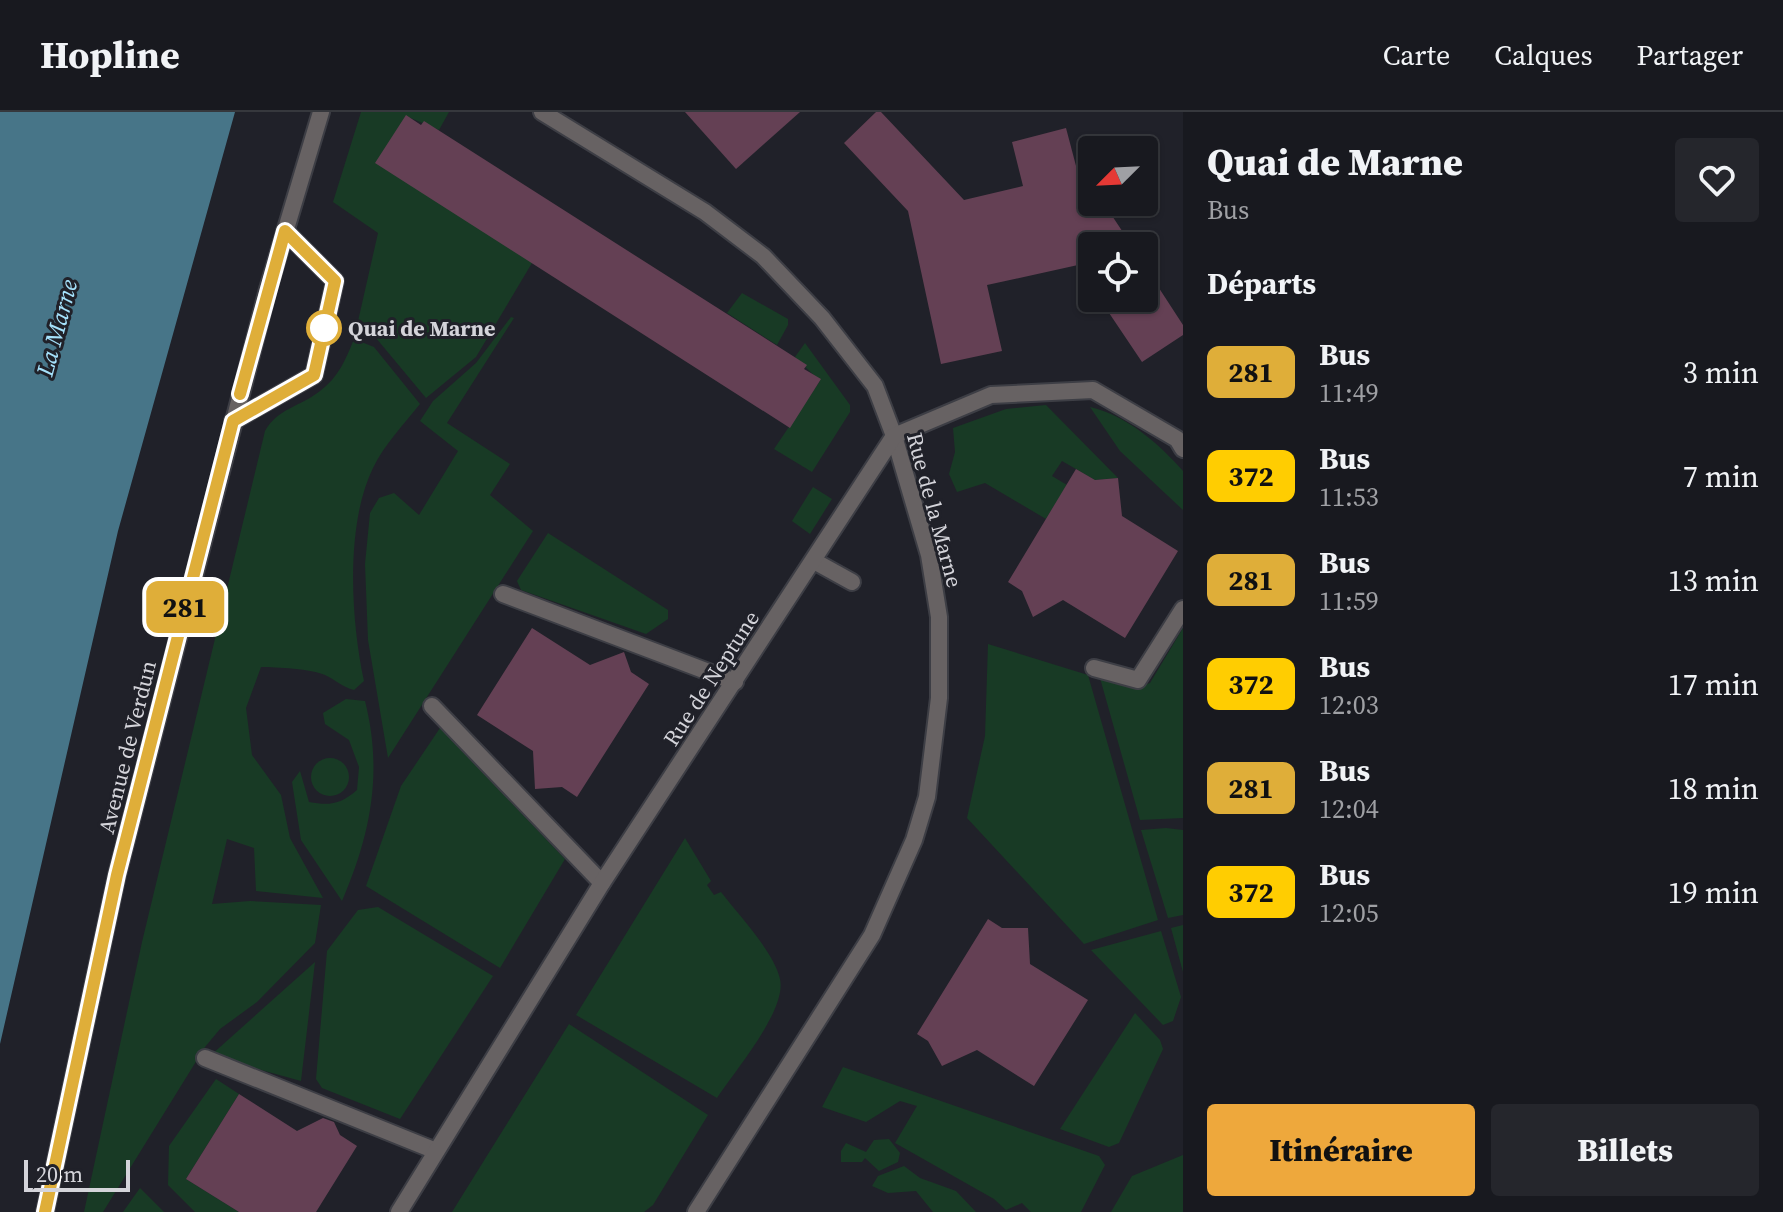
<!DOCTYPE html>
<html lang="fr">
<meta charset="utf-8">
<style>
:root{--surface:#18191f;--page:#25262c;--text:#f1f3f6;--muted:#9fa0a4;--line:#36383d;--accent:#eea83c}
body{margin:0;font-family:"Source Serif 4",serif;background:var(--page);color:var(--text);height:100vh;display:flex;flex-direction:column;font-size:30px;white-space:nowrap}
*{box-sizing:border-box;margin:0}
p{font-size:26px;color:var(--muted)}
.icon{flex:none;width:44px;height:44px;fill:none;stroke:currentColor;stroke-width:2;stroke-linecap:round;stroke-linejoin:round}
.map{position:relative;flex:1;overflow:hidden}
.drawer{display:flex;flex-direction:column;background:var(--surface);width:600px}
.drawer>*{flex:none}
.badge{padding:0 16px;border-radius:12px;font-size:28px;line-height:52px}
.needle{width:52px;rotate:246deg}
.controls{position:absolute;left:1078px;top:24px;display:grid;gap:16px}
.controls a{display:grid;place-items:center;width:80px;height:80px;border-radius:8px;background:var(--surface);box-shadow:0 2px 6px #0004,0 0 0 2px var(--line);font-size:40px}
.scale{position:absolute;left:24px;bottom:20px;width:106px;box-sizing:border-box;padding-left:8px;border:4px solid #d4d4da;border-top:0;font-size:22px;line-height:28px;white-space:nowrap;color:#d4d4da;-webkit-text-stroke:6px #202129;paint-order:stroke}
.map>.badge{position:absolute;translate:-50% -50%;box-shadow:0 0 0 4px #fff}
h2{padding:0 24px;font-size:30px;line-height:72px}
.round{display:grid;place-items:center;flex:none;width:84px;height:84px;border-radius:8px;background:var(--page)}
.head{display:flex;align-items:center;justify-content:space-between;height:136px;padding:0 24px}
h1{font-size:38px;font-weight:800;line-height:60px}
.button{display:flex;gap:16px;margin-top:auto;padding:16px 24px}
.button a{flex:1;height:92px;border-radius:8px;background:var(--accent);color:#111;font-size:32px;font-weight:800;line-height:92px;text-align:center}
.button a+a{background:var(--page);color:var(--text)}
ul{padding:0;list-style:none}
li{display:flex;align-items:center;gap:24px;height:104px;padding:0 24px}
li div{flex:1}
li b{display:block;font-size:30px}
li em{font-style:normal}
li .badge{min-width:88px;font-weight:700;text-align:center}
header{display:flex;align-items:center;gap:48px;box-sizing:border-box;height:112px;padding:0 40px;background:var(--surface);border-bottom:2px solid var(--line)}
header strong{font-size:38px}
nav{display:flex;gap:44px;margin-inline-start:auto;font-size:28px}
main{display:flex;flex:1;min-height:0}
.map>svg:first-child{display:block}
.green{fill:#183a25}
.water{fill:#477588}
.building{fill:#644054}
.lines{fill:none;stroke-linecap:round;stroke-linejoin:round}
.service-casing{stroke:#3d3e45;stroke-width:20}
.minor-casing{stroke:#3d3e45;stroke-width:20}
.tertiary-casing{stroke:#3d3e45;stroke-width:20}
.service{stroke:#676263;stroke-width:16}
.minor{stroke:#676263;stroke-width:16}
.tertiary{stroke:#676263;stroke-width:16}
.line-casing{stroke:#fff;stroke-width:18}
.line{stroke:#dfae39;stroke-width:12}
.stop-dot{fill:#fff;stroke:#dfae39;stroke-width:4}
.labels{text-anchor:middle;stroke-width:6;stroke-linejoin:round;paint-order:stroke}
.stop-label{font-size:22px;font-weight:bold;fill:#d4d4da;stroke:#202129;text-anchor:start}
.street-label{font-size:22px;fill:#d4d4da;stroke:#202129}
.water-label{font-size:24px;font-style:italic;fill:#a6e2fc;stroke:#202129}
</style>
<header>
<strong>Hopline</strong>
<nav><a>Carte</a><a>Calques</a><a>Partager</a></nav>
</header>
<main>
<div class="map">
<svg width="1183" height="1100" viewBox="0 0 1183 1100">
<rect width="100%" height="100%" fill="#202129"/>
<g class="green">
<path d="M361,0h88l-10,18 -33,-14 126,147 -56,94 -50,41 -50,-60 -20,-8 22,-97 -45,-31z"/>
<path d="M742,181l46,26v6l-11,20 -50,-32z"/>
<path d="M511,205l3,1 -67,105 63,41 -20,31 43,36 -145,227 -20,-118 -3,-76 5,-51 9,-15 15,-5 25,22 39,-64 -38,-30 13,-20 43,-38z"/>
<path d="M354,227l20,8 46,57c-16,20 -36,41 -47,64 -28,57 -22,153 -9,213l-10,9c-12,-3 -18,-10 -29,-15 -13,-6 -49,-8 -64,-8l-15,41 6,47 29,40 9,43 33,60 -67,-7 -2,-43 -27,-9 -15,65 38,-3 71,4 -6,38 -58,59 -37,27 -15,18 -102,165h-19l58,-270 123,-511c13,-23 35,-24 55,-40 18,-13 26,-32 34,-52z"/>
<path d="M805,231l45,62v7l-38,60 -38,-23 46,-68 -25,-24z"/>
<path d="M1046,293l72,73 -23,2 -33,-19 -10,15 15,9 -21,34 -61,-36 -28,9 -8,-18 6,-22 -2,-24 53,-19z"/>
<path d="M1090,295c36,8 68,36 93,64v39l-63,-59z"/>
<path d="M813,375l19,12 -22,35 -18,-13z"/>
<path d="M548,421l120,77v9l-22,15 -125,-44 -4,-9z"/>
<path d="M1183,516v190l-43,2 -40,-142 37,10 13,-5z"/>
<path d="M988,532l100,31 70,245 -74,24 -117,-126 18,-82z"/>
<path d="M346,587l19,2c18,71 6,133 -23,200l-41,-61 -9,-58 8,-11 9,31c21,4 32,2 48,-12l2,-23 -10,-27 -24,-16 -2,-11z"/>
<path d="M440,616l125,131 -65,109 -134,-82 35,-100z"/>
<circle cx="330" cy="665" r="19"/>
<path d="M1166,716l17,2v85l-15,3 -27,-88z"/>
<path d="M685,726l26,43 -4,4 7,10 7,-3c17,22 53,60 59,87 7,31 -45,92 -63,119l-141,-83z"/>
<path d="M378,795l115,69 -93,143 -78,-31 -6,-9 11,-128 31,-41z"/>
<path d="M1183,813v47l-12,-44z"/>
<path d="M1161,819l20,66 -8,24 -10,4 -72,-75z"/>
<path d="M315,850l-14,119 -91,-25z"/>
<path d="M1135,901l25,27 3,9 -44,94 -10,4 -49,-18z"/>
<path d="M569,912l139,91 -55,90 -9,7h-192z"/>
<path d="M843,955l256,89 6,9 -24,47h-50l-9,-9 -16,7 -12,-11 -99,-56 22,-37 -17,-5 -34,21 -44,-15z"/>
<path d="M216,967l23,15 -53,85 53,33h-44l-27,-27 1,-39z"/>
<path d="M889,1027l11,14 -2,9 -19,9 -14,-13 -3,4h-21v-11l5,-8 20,9 8,-12z"/>
<path d="M1183,1043v57h-72l21,-36z"/>
<path d="M904,1054l16,12 36,13 20,21h-43l-17,-21 -28,2 -16,-7 6,-10z"/>
<path d="M140,1076l24,24h-41z"/>
</g>
<path class="water" d="M0,0h235l-117,419 -118,513z"/>
<g class="building">
<path d="M685,0h115l-64,57z"/>
<path d="M876,0h5l83,88 59,-14 -11,-44 54,-14 14,53 8,-2 4,6v17h11l29,44h-40v41l-14,-22 -91,20 15,66 -61,13 -33,-153 -64,-68z"/>
<path d="M406,3l15,10 3,-4 383,244 -3,4 17,10 -31,49 -415,-265z"/>
<path d="M1144,153l39,60v10l-41,27 -43,-64h45z"/>
<path d="M1076,357l19,11 23,-2 4,38 56,35 -53,87 -62,-38 -30,17 -11,-26 -14,-9z"/>
<path d="M532,516l58,37 34,-13 7,20 18,12 -72,113 -15,-10 -27,2 -2,-38 -56,-36z"/>
<path d="M988,807l14,9h26l2,36 58,36 -54,86 -57,-36 -35,16 -14,-25 -11,-7z"/>
<path d="M239,982l58,37 26,-13 11,4 6,13 17,11 -41,66h-77l-53,-33z"/>
</g>
<g class="lines">
<g class="service-casing">
<g id="service">
<path d="M233,309l81,-46 21,-94 -50,-50"/>
<path d="M814,449l38,21"/>
<path d="M503,482l232,88"/>
<path d="M1094,556l44,12 45,-71"/>
<path d="M432,594l170,177"/>
<path d="M205,946l231,93"/>
</g>
</g>
<g class="minor-casing">
<g id="minor">
<path d="M542,0l163,100 58,44 59,62 53,68 19,50 35,119 10,62v81l-12,99 -13,43 -42,95 -176,277"/>
<path d="M399,1100l203,-329 292,-447 97,-41 102,-5 84,49 6,10"/>
</g>
</g>
<g class="tertiary-casing">
<path id="tertiary" d="M45,1100l72,-337 151,-586 53,-177"/>
</g>
<use href="#service" class="service"/>
<use href="#minor" class="minor"/>
<use href="#tertiary" class="tertiary"/>
</g>
<g class="lines">
<g class="line-casing">
<path id="line" d="M45,1100l72,-337 116,-454 81,-46 21,-94 -50,-50 -45,163"/>
</g>
<use href="#line" class="line"/>
</g>
<circle class="stop-dot" cx="324" cy="216" r="16"/>
<g class="labels">
<g class="stop-label">
<text x="348" y="224">Quai de Marne</text>
</g>
<g class="street-label">
<text transform="translate(935 398) rotate(75)" y="8">Rue de la Marne</text>
<text transform="translate(711 566) rotate(-57)" y="8">Rue de Neptune</text>
<text transform="translate(127 635) rotate(-76)" y="8">Avenue de Verdun</text>
</g>
<g class="water-label">
<text transform="translate(57 216) rotate(-75)" y="8">La Marne</text>
</g>
</g>
</svg>
<div class="controls">
<a><svg class="needle" viewBox="-14 -14 28 28"><path d="M0-13l5 13h-10z" fill="#e53935"/><path d="M0 13l5-13h-10z" fill="#9fa0a4"/></svg></a>
<a><svg class="icon" aria-label="locate" viewBox="0 0 24 24"><circle cx="12" cy="12" r="6"/><path d="M12 2v4M12 18v4M2 12h4M18 12h4"/></svg></a>
</div>
<div class="scale">20 m</div>
<b class="badge" style="left:185px;top:495px;background:#dfae39;color:#111">281</b>
</div>
<section class="drawer">
<div class="head"><div><h1>Quai de Marne</h1><p>Bus</p></div><a class="round"><svg class="icon" aria-label="heart" viewBox="0 0 24 24"><path d="M12 20l-8-8c-3-5 5-10 8-4 3-6 11-1 8 4z"/></svg></a></div>
<h2>Départs</h2>
<ul>
<li><span class="badge" style="background:#dfae39;color:#111">281</span><div><b>Bus</b><p>11:49</p></div><em>3 min</em></li>
<li><span class="badge" style="background:#ffcd01;color:#111">372</span><div><b>Bus</b><p>11:53</p></div><em>7 min</em></li>
<li><span class="badge" style="background:#dfae39;color:#111">281</span><div><b>Bus</b><p>11:59</p></div><em>13 min</em></li>
<li><span class="badge" style="background:#ffcd01;color:#111">372</span><div><b>Bus</b><p>12:03</p></div><em>17 min</em></li>
<li><span class="badge" style="background:#dfae39;color:#111">281</span><div><b>Bus</b><p>12:04</p></div><em>18 min</em></li>
<li><span class="badge" style="background:#ffcd01;color:#111">372</span><div><b>Bus</b><p>12:05</p></div><em>19 min</em></li>
</ul>
<div class="button"><a>Itinéraire</a><a>Billets</a></div>
</section>
</main>
